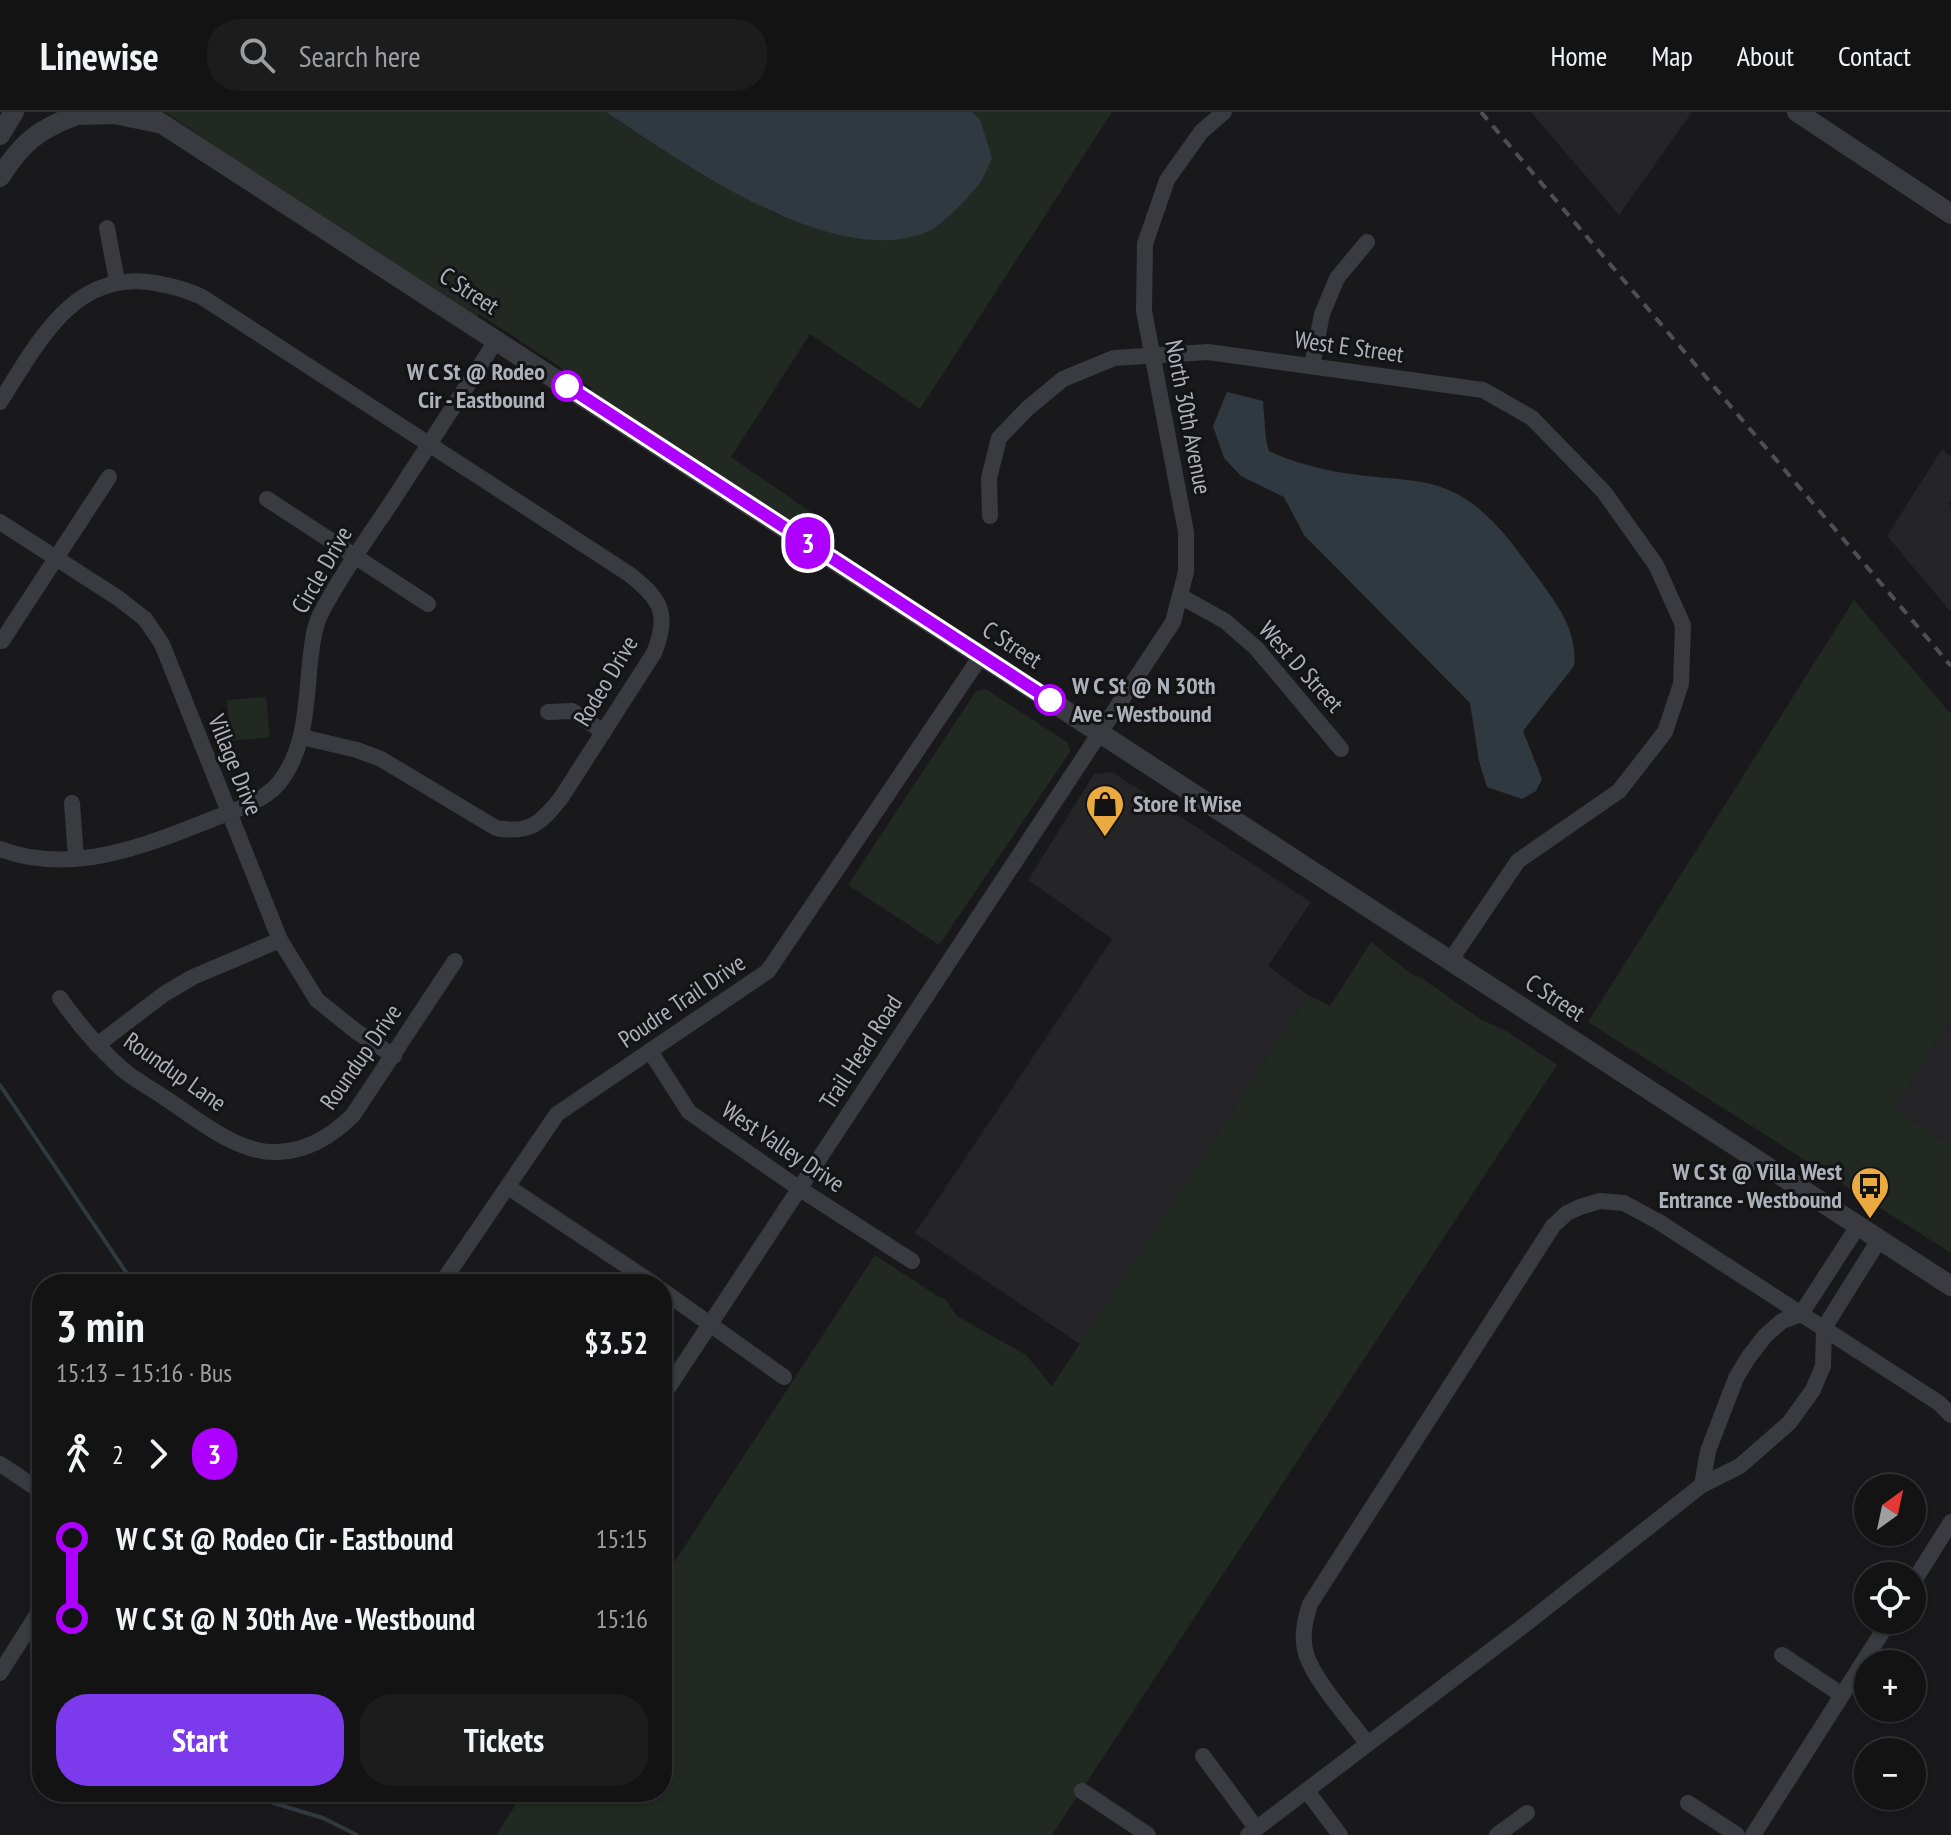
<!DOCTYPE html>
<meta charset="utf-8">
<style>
:root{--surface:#131314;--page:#1c1c1d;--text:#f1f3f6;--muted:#9d9ea0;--line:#323234;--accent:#7c3aed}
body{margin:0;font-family:"PT Sans Narrow",sans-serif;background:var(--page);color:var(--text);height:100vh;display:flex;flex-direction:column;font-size:30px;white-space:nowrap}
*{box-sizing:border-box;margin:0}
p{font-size:26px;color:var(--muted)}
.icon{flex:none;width:44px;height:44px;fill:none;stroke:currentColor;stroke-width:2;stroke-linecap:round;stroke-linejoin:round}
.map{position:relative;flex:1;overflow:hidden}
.sheet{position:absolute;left:32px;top:1162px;width:640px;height:528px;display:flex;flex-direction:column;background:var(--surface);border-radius:32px;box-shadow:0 2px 6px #0004,0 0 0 2px var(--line)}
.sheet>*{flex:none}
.badge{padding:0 16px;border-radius:26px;font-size:28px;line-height:52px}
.needle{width:52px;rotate:33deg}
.controls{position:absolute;left:1854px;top:1362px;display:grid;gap:16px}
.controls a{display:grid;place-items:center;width:72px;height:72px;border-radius:50%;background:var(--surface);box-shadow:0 2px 6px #0004,0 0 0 2px var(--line);font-size:40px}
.map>.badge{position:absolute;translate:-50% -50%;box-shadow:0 0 0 4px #fff}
.legs{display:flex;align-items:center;gap:12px;height:88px;padding:0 24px;font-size:26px}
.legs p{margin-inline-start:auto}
.headline{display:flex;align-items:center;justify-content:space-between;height:136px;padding:0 24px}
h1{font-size:44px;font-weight:600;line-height:60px}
.button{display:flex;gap:16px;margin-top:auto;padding:16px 24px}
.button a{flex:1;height:92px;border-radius:32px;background:var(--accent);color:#fff;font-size:32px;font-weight:600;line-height:92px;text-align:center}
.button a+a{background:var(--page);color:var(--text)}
ul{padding:0 24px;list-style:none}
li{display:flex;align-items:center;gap:28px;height:80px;font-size:30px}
li i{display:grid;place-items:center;width:12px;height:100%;margin:0 10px;background:currentColor}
li i::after{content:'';width:20px;height:20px;margin:-10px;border:6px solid;border-radius:50%;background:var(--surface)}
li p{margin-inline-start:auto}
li:first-child i{background:linear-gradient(#0000 50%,currentColor 0)}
li:last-child i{background:linear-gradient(currentColor 50%,#0000 0)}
header{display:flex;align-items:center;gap:48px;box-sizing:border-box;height:112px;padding:0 40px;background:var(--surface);border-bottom:2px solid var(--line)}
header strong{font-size:38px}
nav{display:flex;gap:44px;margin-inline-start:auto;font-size:28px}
.search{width:560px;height:72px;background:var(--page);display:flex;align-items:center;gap:20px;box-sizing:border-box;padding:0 28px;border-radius:32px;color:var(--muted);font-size:30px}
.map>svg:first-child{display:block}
.built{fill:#252528}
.green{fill:#212922}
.water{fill:#2f393f}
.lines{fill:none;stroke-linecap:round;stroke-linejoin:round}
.stream{stroke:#2f393f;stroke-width:4}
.minor{stroke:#3a3b40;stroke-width:16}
.tertiary{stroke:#3a3b40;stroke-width:20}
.rail{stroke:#4d4f55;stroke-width:4;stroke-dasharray:10 8;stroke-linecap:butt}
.line-1-casing{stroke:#fff;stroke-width:18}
.line-1{stroke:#ae00ff;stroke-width:12}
.stop-1-dot{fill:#fff;stroke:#ae00ff;stroke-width:4}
.labels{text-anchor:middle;stroke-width:6;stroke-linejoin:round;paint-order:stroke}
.street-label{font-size:24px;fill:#acb1ba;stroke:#141416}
.stop-label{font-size:24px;font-weight:bold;fill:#acb1ba;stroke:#141416;text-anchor:end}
.poi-label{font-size:24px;font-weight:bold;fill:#acb1ba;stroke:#141416;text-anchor:start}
</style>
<header>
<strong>Linewise</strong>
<div class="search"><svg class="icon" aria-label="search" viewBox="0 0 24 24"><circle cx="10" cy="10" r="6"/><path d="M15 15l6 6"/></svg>Search here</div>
<nav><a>Home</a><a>Map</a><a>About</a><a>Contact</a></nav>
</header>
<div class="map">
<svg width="1951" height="1723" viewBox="0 0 1951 1723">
<rect width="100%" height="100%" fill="#19191b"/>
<g class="built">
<path d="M1531,0h161l-73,103z"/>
<path d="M1942,337l9,7v44l-3,4 3,2v106l-64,-76z"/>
<path d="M1112,660l199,130 -43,64 40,29 -228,349 -165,-111 197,-294 -84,-59 66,-106z"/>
<path d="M1951,905v129l-56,-37z"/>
</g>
<g class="green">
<path d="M165,0h441l84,55 88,48 202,-96 -8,-7h140l-192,297 -110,-75 -79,123 103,71 -9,15 -235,-152 2,-3 -113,-74 -4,4 -191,-124z"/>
<path d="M1854,488l97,114v303l-56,92 56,37v107l-363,-231z"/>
<path d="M986,577l82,54 2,9 -131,193 -91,-60 128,-194z"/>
<path d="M266,585l4,40 -39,4 -4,-41z"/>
<path d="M1371,830l40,32 9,3 60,42 26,12 51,34 -505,770h-556l28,-43h138v-211l213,-326 64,42 5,1 13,18 69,39 26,31 256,-391 22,11z"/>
</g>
<g class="water">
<path d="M606,0h366l8,7 12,39c-4,7 -6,15 -10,22 -8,12 -40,46 -53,51 -94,42 -247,-69 -323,-119z"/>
<path d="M1227,280l36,9 3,39 3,11c28,13 58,20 89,24 36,5 73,2 106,23 32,20 52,51 74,80 20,27 40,54 36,88l-51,65 19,48 -6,12 -14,8 -35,-12 -8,-26 -9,-58 -166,-168 -20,-38 -43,-21 -17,-18 -11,-32z"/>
</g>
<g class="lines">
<g class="stream">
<path d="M0,973l134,199"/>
<path d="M237,1680l86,26 34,17"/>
</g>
<g class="minor">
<path d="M107,116l10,53"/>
<path d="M1312,254l10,-52 15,-36 30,-36"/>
<path d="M0,290c38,-59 73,-133 155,-119 17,3 31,6 47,14l427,277c32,25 41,40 25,79l-93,145c-21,26 -31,36 -65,30l-115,-69 -24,-9 -55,-13"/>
<path d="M267,387l161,105"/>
<path d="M990,404l-1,-38 10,-40 29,-30 35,-29 51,-21 94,-6 275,38 49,28 72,74 52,73 27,60 -2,59 -16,48 -46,59 -101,70 -68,100"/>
<path d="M0,410l118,76 27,21 17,25 118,296 37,60 40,32 37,24"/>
<path d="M1180,484l45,25 31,27 85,101"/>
<path d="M2,529l107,-164"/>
<path d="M548,600l24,-1 32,21"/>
<path d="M72,691l4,55"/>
<path d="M0,737c70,27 145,-3 210,-29 23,-9 53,-18 69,-37 27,-34 27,-79 31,-121 2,-15 3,-32 10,-47 20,-39 47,-76 71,-112 35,-54 70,-108 105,-162"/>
<path d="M60,886c18,26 38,49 61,70 12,11 28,19 41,28 33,21 74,58 116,56 30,-1 54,-16 75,-37l102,-154"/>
<path d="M97,933l67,-51 29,-17 87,-37"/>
<path d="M650,939l39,61 111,77 112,72"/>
<path d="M508,1075l146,97"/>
<path d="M441,1172l116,-170 211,-143 213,-315"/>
<path d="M662,1178l122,87"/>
<path d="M662,1285l511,-775 13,-50v-40l-42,-221 1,-67 22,-64 34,-48 23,-20"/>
<path d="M0,1352l42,28"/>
<path d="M1702,1373l6,-34 28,-73 12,-20 17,-22 17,-15 19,-7 57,-88"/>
<path d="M1912,1472l39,-62"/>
<path d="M1782,1543l60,40"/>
<path d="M0,1561l42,-66"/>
<path d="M1367,1631c-17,-23 -53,-63 -61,-89 -5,-17 -1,-34 4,-50l243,-378 14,-13 13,-6 20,-6 24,2 35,19 280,181 12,12"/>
<path d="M1203,1644l53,72"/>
<path d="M1082,1679l66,44"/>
<path d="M1307,1679l33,44"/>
<path d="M395,1680l5,2 2,-2"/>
<path d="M1688,1691l49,32"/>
<path d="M1248,1723l279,-212 175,-138 38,-19 49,-43 24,-33 10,-24 1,-38 55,-88"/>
<path d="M1497,1723l30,-22"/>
<path d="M1753,1723l137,-215"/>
</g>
<g class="tertiary">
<path d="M144,0l1807,1174"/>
<path d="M1797,0l154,102"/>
<path d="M81,3l33,-1 44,9"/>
<path d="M0,23l14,-23"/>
<path d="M0,65c22,-34 36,-46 74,-61"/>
</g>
<path class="rail" d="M1481,0l470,554"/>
</g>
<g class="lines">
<g class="line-1-casing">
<path id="line-1" d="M567,274l483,314"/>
</g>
<use href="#line-1" class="line-1"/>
</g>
<defs>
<g id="shop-pin" transform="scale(2)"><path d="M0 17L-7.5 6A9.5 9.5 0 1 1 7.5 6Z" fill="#ebaa40" stroke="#141416"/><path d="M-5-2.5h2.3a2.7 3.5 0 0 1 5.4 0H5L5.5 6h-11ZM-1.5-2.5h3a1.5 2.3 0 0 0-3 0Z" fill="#111"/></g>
<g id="bus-pin" transform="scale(2)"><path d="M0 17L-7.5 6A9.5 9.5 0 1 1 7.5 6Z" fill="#ebaa40" stroke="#141416"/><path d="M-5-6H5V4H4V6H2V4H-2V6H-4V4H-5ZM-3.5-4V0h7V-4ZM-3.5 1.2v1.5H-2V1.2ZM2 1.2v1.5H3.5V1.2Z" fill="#111"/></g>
</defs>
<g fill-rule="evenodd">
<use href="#shop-pin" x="1105" y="692"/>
<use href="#bus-pin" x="1870" y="1074"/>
</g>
<g class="stop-1-dot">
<circle cx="567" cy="274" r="14"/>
<circle cx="1050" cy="588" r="14"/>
</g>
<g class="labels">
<g class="street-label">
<text transform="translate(469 179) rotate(33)" y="8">C Street</text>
<text transform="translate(1349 235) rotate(8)" y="8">West E Street</text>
<text transform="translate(1188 305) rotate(79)" y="8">North 30th Avenue</text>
<text transform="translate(322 458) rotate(-60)" y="8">Circle Drive</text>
<text transform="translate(1012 533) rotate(33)" y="8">C Street</text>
<text transform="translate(1301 555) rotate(48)" y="8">West D Street</text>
<text transform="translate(606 569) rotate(-59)" y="8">Rodeo Drive</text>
<text transform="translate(235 653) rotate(68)" y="8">Village Drive</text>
<text transform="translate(1555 886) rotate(33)" y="8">C Street</text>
<text transform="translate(682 889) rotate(-34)" y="8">Poudre Trail Drive</text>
<text transform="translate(861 940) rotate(-57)" y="8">Trail Head Road</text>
<text transform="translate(361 945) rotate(-55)" y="8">Roundup Drive</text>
<text transform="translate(175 960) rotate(35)" y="8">Roundup Lane</text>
<text transform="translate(783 1035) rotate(34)" y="8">West Valley Drive</text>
</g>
<g class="stop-label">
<text x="545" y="268">W C St @ Rodeo<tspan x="545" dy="28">Cir - Eastbound</tspan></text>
<text x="1072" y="582" text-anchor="start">W C St @ N 30th<tspan x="1072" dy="28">Ave - Westbound</tspan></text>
</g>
<g class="poi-label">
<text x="1133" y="700">Store It Wise</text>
<text x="1842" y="1068" text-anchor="end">W C St @ Villa West<tspan x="1842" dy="28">Entrance - Westbound</tspan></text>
</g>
</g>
</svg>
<div class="controls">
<a><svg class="needle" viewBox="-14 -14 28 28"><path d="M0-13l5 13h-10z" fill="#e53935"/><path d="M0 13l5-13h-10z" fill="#9d9ea0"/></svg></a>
<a><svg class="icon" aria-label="locate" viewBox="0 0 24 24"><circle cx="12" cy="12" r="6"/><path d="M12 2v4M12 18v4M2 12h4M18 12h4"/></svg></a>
<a>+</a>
<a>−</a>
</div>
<b class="badge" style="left:808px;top:431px;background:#ae00ff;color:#fff">3</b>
<section class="sheet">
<div class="headline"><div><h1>3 min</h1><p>15:13 – 15:16 · Bus</p></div><b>$3.52</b></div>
<div class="legs"><svg class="icon" aria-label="walk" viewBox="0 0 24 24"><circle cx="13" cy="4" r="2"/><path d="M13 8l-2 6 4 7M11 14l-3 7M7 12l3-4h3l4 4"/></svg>2<svg class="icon" aria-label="forward" viewBox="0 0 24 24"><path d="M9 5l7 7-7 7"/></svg><b class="badge" style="background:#ae00ff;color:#fff">3</b></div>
<ul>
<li><i style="color:#ae00ff"></i><b>W C St @ Rodeo Cir - Eastbound</b><p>15:15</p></li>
<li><i style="color:#ae00ff"></i><b>W C St @ N 30th Ave - Westbound</b><p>15:16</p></li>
</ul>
<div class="button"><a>Start</a><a>Tickets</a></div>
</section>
</div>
